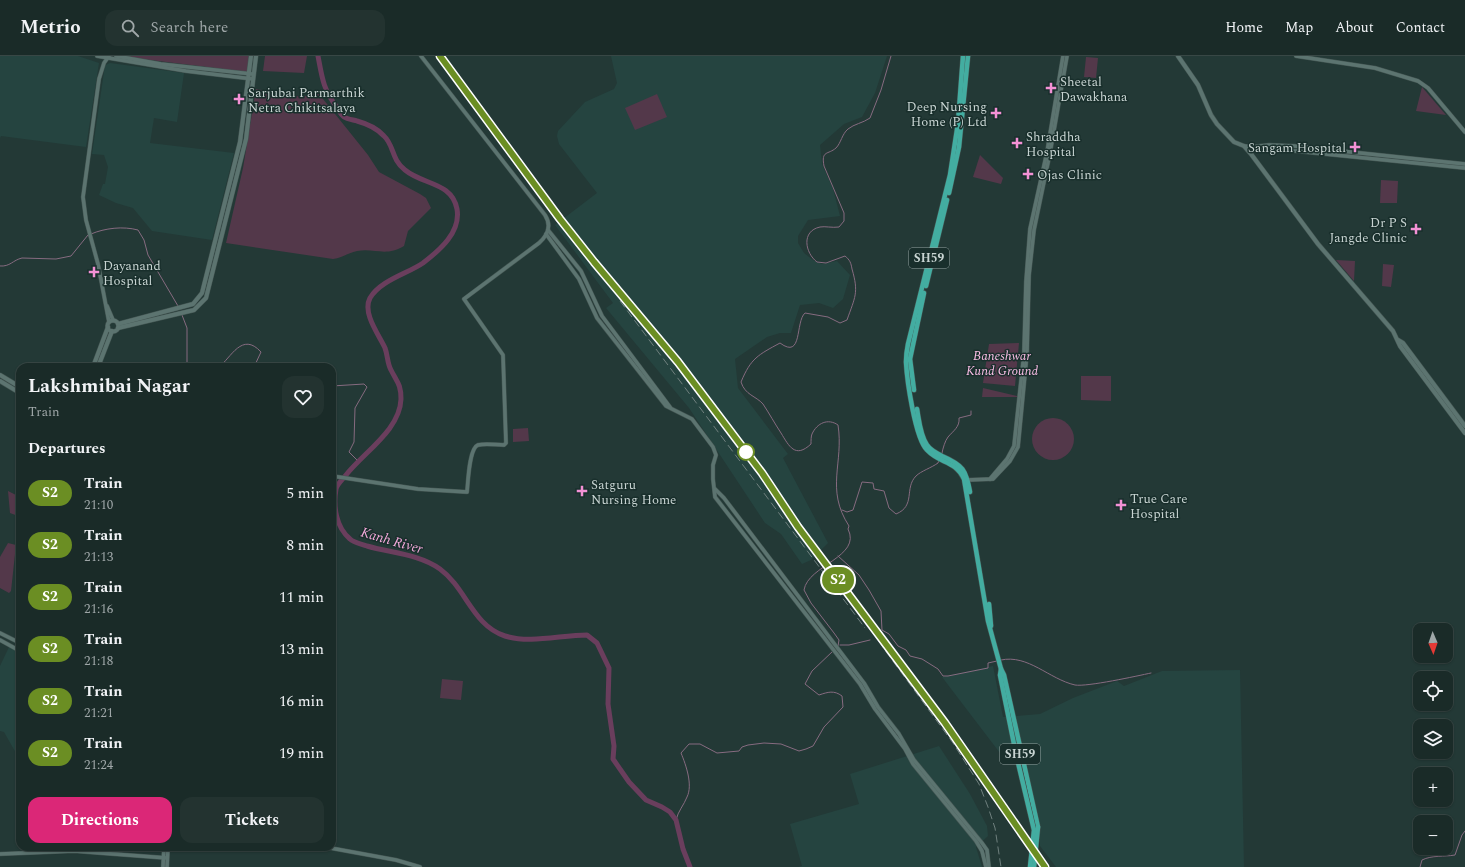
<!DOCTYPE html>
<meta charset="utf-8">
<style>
:root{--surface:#1a2b28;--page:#233330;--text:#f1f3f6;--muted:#9fa7a8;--line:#384745;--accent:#db2777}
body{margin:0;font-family:Spectral,serif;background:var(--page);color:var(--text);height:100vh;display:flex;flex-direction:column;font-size:15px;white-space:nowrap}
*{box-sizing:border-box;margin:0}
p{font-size:13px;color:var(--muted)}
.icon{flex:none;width:22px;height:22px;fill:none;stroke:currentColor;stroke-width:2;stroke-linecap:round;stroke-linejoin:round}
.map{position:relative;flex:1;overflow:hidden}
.sheet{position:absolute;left:16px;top:307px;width:320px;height:488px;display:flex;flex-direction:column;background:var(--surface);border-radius:12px;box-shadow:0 1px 3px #0004,0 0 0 1px var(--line)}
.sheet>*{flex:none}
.badge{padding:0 8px;border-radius:13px;font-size:14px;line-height:26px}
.needle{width:26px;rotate:178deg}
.controls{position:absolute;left:1413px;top:567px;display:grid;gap:8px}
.controls a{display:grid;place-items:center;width:40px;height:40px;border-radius:8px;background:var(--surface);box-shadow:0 1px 3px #0004,0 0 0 1px var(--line);font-size:20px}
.map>.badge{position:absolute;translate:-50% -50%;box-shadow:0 0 0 2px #fff}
h2{padding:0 12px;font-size:15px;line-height:36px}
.round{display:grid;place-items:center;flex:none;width:42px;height:42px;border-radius:12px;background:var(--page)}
.headline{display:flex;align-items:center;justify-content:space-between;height:68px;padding:0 12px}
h1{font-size:19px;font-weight:700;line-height:30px}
.action{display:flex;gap:8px;margin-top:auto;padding:8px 12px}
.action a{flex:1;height:46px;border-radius:12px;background:var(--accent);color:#fff;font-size:16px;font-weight:700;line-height:46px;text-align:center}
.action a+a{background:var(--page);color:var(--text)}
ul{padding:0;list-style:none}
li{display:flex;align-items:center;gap:12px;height:52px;padding:0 12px}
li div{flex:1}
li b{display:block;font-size:15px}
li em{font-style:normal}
li .badge{min-width:44px;font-weight:700;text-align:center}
header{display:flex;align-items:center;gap:24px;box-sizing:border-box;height:56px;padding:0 20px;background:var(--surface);border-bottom:1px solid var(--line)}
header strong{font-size:19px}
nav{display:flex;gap:22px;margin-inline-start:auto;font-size:14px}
.search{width:280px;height:36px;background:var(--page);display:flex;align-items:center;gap:10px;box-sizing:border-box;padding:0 14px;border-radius:12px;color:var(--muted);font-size:15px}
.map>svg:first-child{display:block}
.built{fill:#254440}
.green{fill:#53384a}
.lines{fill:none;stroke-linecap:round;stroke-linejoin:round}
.stream{stroke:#866b80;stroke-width:1}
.river{stroke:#6a3e5d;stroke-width:5}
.tertiary-casing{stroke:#445653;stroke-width:4.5}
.secondary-casing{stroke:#445653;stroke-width:5}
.primary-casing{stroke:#445653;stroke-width:5.5}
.tertiary{stroke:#5c7470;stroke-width:3.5}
.secondary{stroke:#5c7470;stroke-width:4}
.primary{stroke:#43ada1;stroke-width:4.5}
.rail{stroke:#6f807e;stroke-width:1;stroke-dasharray:8 4;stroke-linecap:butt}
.primary-bridge-casing{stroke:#445653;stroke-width:5.5;stroke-linecap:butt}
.primary-bridge{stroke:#43ada1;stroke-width:4.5}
.line-casing{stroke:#fff;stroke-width:9}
.line{stroke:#6b8e23;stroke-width:6}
.poi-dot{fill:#f391d5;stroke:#192f2c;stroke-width:1.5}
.stop-dot{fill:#fff;stroke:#6b8e23;stroke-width:2}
.labels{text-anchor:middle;stroke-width:3;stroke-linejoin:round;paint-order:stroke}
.shield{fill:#192f2c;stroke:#94a2a0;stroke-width:1}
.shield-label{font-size:12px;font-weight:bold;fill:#c8d4d2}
.poi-label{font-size:13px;fill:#c8d4d2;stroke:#192f2c;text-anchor:start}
.park-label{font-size:13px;font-style:italic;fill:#f9bde5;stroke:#192f2c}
.water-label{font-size:14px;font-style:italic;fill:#f1a8d9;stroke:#192f2c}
</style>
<header>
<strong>Metrio</strong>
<div class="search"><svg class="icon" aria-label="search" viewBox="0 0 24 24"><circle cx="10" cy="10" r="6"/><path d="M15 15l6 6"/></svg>Search here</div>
<nav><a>Home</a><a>Map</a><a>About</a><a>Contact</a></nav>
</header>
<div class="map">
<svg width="1465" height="811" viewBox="0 0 1465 811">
<rect width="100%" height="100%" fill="#233936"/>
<g class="built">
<path d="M0,0h78l21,7 -13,84 -85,-11 -1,2z"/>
<path d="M611,0h276l-12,37 -13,24 -18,7 -24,21 2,19 11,25 7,27 -32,4 -10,16v7l6,10 9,7 9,4 15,-3 13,14 -7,24 -10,9 -14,-5 -19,2 -9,28h-11l-13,4 -32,22 3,29 50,66 -5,4 45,85 -17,17 -9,4 -21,-30 -16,-11 -76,-115 -83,-100 7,-5 -58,-78 42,-32 -38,-49 -2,-8 1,-5 27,-29 29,-13 3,-6z"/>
<path d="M110,7l74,10 -7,49 -23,-4 -4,25 84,10 -22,87 -60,-9 -19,-23 -17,-5 -17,-8 4,-11h2l3,-17 -4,-12 -12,-1 13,-89z"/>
<path d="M9,591l11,4v116l-4,-14 -12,-21 -4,-1v-65z"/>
<path d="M993,610l10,51 37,-3 33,-16 44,-17 7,5 38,-15 78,-1 4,197h-188l-16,-21v-12l-14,-71 -23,-6 -61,-80z"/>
<path d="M939,690l31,48 17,32 1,10 -12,11 6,20h-184l4,-1 -12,-42 69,-20 -9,-30z"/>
</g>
<g class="green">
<path d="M118,0h131l-2,16z"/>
<path d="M265,0h42l-3,17 -41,-2z"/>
<path d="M1086,1l12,1 -2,20 -12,-1z"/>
<path d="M1422,31l24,28 -30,-4z"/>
<path d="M256,33l46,8 13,-4 4,1 49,61 11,17 41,22 6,4 5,10 -23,23 -4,15c-18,11 -29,2 -47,5 -9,2 -15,7 -24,8l-107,-16 17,-75z"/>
<path d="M657,38l10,23 -32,13 -10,-22z"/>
<path d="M980,99l23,23 -2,6 -28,-7z"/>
<path d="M1381,124l17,1 -1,22h-17z"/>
<path d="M1336,204l19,1 -1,20z"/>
<path d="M1383,208l11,1 -3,22 -9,-1z"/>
<path d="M1019,287l-4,43 -32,-3 6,-39z"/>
<path d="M1081,320h30v25l-30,-1z"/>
<path d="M983,332l34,8v1h-35z"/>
<circle cx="1053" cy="383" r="21"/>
<path d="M528,372l1,13 -16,1v-13z"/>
<path d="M8,435l12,6 -2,19 -8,-3z"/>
<path d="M8,487l8,2 -5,46 -2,2 -9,-5v-31z"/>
<path d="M442,623l21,2 -2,19 -21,-2z"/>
</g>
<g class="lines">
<g class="stream">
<path d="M91,178c14,-6 32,-8 47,-4l6,10 4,15 30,51"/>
<path d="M0,210c10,1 13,-6 22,-8l34,1 15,-3 17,-21"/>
<path d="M182,259l5,13v35l2,4"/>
<path d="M219,311c12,-9 23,-36 42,-15l-7,15"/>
<path d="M332,330l32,-2 3,3 -12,21 -1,34 -5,10 8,8"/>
<path d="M942,397c1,-5 3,-12 6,-16 5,-6 12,-10 11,-19l12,-3v-4"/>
<path d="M842,454l5,2 6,-2 9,-28 11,1 1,6 10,2 5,17 7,6c20,-8 8,-26 20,-38 5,-5 15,-8 22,-13l1,-3"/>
<path d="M838,500l21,19 10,15 12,21 1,19 7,4 9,12 8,4 4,6 12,3 16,10 5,7h5l40,-8v-5l9,-2"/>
<path d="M840,589h9l21,-5"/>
<path d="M838,590l1,-6 -5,-7 -23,-30 -7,-13c4,-25 58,-33 44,-61l1,-3c-24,-37 -5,-63 -11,-101 -10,-7 -21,-2 -26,9 -1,2 -1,7 -1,10 -16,15 -22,2 -30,-11 -6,-9 -12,-20 -18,-29 -7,-8 -18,-9 -22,-22 10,-24 17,-27 39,-39 23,17 15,-21 25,-30l23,4 12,6 7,-3c8,-23 12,-27 5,-51 -1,-6 -2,-9 -7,-13l-19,7 -9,-1c-12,-9 -16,-31 3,-35 5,-1 12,1 19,0l5,-6v-8l-20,-47c-3,-16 4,-11 12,-18 5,-5 6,-14 12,-19 6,-5 15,-6 22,-11l11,-28 10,-34"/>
<path d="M1001,604c27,-6 48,19 74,25 12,2 62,-9 76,-12"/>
<path d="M676,764c2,-9 8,-15 11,-23 6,-12 -1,-32 -6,-44l8,-9h11l17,9 22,-2 3,-4 6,-2 16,-2 17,1 18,7 7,-2 7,-3 11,-19 19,-20 -1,-11c-8,-6 -14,-4 -23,-1l-14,-11 7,-13 21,-20"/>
<path d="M1420,811l2,-7c10,-5 22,-3 33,-5l7,-20 3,-4"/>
</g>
<path class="river" d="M318,0c4,21 5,33 18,50 2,3 5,9 8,11 3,2 10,3 13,4 11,3 20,7 27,15 10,9 7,23 21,34 18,15 47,12 52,39 4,23 -17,41 -34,54 -16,11 -42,17 -53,35 -8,15 9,37 15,50 3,8 2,15 6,22 6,12 10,14 10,29 -1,31 -37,53 -55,76 -3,4 -9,9 -10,14 -3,18 0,38 14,50 4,4 12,5 17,7 24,7 52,8 73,23 26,19 33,57 65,67 25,8 56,-1 82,-1l10,8 12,25 -1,36 6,42 -1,13 16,23 17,18 16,7 8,5 6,8 7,29 7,18"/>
<g class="tertiary-casing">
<g id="tertiary">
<path d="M97,0l89,15 67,8"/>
<path d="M109,0l-5,7 -5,16 -16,118 3,23 12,44 11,58"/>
<path d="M116,0l45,8 91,10"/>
<path d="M1296,0l79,12 43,13 10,7 37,44"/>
<path d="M1244,90l221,22"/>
<path d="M1250,91l19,-2 25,1 171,18"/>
<path d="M548,174l33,41 21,45 68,91"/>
<path d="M546,178l33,45 18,39 69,88 26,13 21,28 3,8 -3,10v14l2,18 145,187 15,25 30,40 8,15 63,77 6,10 4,16"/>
<path d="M107,250l6,14"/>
<path d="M332,420l86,13 49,3c1,-9 2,-44 11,-47 8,-2 18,0 26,0l2,-2 -3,-88 -39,-56 75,-56c9,-8 13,-17 6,-28l-124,-159"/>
<path d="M990,423l17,-20 7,-13 10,-93 2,-71 4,-53 17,-77 16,-96"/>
<path d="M966,424l27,-1 17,-18 8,-14 9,-94 2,-78 5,-45 16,-77 17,-97"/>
<path d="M715,433l9,9 140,185 14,24 21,27 15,26 68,83 5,7 2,17"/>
<path d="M0,577l20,10"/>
<path d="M0,584l20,11"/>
<path d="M325,791l71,13 24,7"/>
<path d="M0,798l74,-3 93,7"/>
<path d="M163,811l1,-20"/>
<path d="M167,811l1,-20"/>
</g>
</g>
<g class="secondary-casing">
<g id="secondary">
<path d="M1178,0l20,29 13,30 6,9 17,18 10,4 7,8 67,90 75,87 7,15 65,87"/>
<circle cx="113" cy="270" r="5.5"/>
<path d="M118,268l75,-20 9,-11 38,-151 11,-86"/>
<path d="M118,272l76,-18 12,-12 40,-159 10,-83"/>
<path d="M1398,284l5,3 62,83"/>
<path d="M93,311l15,-40"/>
<path d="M98,311l14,-36"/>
<path d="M0,319l20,12"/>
<path d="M0,325l20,12"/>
</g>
</g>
<g class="primary-casing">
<g id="primary">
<path d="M963,0l-5,67 -8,52 -42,169c-1,5 -2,12 -2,18 1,18 9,76 21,88 13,14 28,10 37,29l24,142 13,48 3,6 34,152"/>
<path d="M949,137l10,-46 9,-91"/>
<path d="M926,230l21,-86"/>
<path d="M914,334l-4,-31 14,-66"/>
<path d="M917,353c2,11 3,26 10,36 3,5 9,8 15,11 21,9 24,14 28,36"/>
<path d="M989,548l2,22"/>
<path d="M1001,613l-1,6 16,79"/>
</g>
</g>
<use href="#tertiary" class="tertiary"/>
<use href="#secondary" class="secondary"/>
<use href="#primary" class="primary"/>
<g class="rail">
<path d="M440,0l120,163 34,43 79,93 89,118 36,54 63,85 23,37 69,94 26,41 9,23 7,21 6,39"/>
<path d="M620,245l245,327"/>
<path d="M966,696l79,115"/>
</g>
<g class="primary-bridge-casing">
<g id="primary-bridge">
<path d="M1016,698l18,76 -4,37"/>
<path d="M1034,811l4,-40"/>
</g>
</g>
<use href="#primary-bridge" class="primary-bridge"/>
</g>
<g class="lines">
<g class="line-casing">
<path id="line" d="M440,0l120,163 34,43 84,100 84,111 36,54 147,196 100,144"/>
</g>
<use href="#line" class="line"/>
</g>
<g class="poi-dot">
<path d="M1049 26h4v4h4v4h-4v4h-4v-4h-4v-4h4z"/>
<path d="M237 37h4v4h4v4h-4v4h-4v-4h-4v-4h4z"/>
<path d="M994 51h4v4h4v4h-4v4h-4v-4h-4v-4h4z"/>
<path d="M1015 81h4v4h4v4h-4v4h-4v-4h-4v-4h4z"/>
<path d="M1353 85h4v4h4v4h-4v4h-4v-4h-4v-4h4z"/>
<path d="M1026 112h4v4h4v4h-4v4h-4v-4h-4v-4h4z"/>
<path d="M1414 167h4v4h4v4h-4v4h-4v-4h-4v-4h4z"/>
<path d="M92 210h4v4h4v4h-4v4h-4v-4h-4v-4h4z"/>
<path d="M580 429h4v4h4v4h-4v4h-4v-4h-4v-4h4z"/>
<path d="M1119 443h4v4h4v4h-4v4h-4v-4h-4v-4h4z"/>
</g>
<circle class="stop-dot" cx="746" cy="396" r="8"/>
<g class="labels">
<g class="shield">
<rect x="909" y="192" width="40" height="20" rx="3"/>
<rect x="1000" y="688" width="40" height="20" rx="3"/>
</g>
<g class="shield-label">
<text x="929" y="206">SH59</text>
<text x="1020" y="702">SH59</text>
</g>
<g class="poi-label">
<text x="1060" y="30">Sheetal<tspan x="1060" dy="15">Dawakhana</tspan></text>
<text x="248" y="41">Sarjubai Parmarthik<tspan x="248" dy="15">Netra Chikitsalaya</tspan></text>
<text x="987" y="55" text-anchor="end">Deep Nursing<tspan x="987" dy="15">Home (P) Ltd</tspan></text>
<text x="1026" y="85">Shraddha<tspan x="1026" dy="15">Hospital</tspan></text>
<text x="1346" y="96" text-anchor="end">Sangam Hospital</text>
<text x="1037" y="123">Ojas Clinic</text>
<text x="1407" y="171" text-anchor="end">Dr P S<tspan x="1407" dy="15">Jangde Clinic</tspan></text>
<text x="103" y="214">Dayanand<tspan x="103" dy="15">Hospital</tspan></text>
<text x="591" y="433">Satguru<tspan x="591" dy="15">Nursing Home</tspan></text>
<text x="1130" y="447">True Care<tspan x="1130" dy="15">Hospital</tspan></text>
</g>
<g class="park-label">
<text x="1002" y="304">Baneshwar<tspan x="1002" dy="15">Kund Ground</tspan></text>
</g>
<g class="water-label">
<text transform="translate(392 484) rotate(16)" y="5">Kanh River</text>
</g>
</g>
</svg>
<div class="controls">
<a><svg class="needle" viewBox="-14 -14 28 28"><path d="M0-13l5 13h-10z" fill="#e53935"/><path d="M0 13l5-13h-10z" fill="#9fa7a8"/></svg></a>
<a><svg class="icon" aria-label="locate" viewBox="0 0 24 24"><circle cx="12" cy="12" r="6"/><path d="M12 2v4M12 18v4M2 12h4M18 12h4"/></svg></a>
<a><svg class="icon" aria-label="layers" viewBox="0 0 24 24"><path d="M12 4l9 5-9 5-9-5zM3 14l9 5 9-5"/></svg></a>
<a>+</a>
<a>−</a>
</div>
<b class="badge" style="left:838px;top:524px;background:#6b8e23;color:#fff">S2</b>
<section class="sheet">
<div class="headline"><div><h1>Lakshmibai Nagar</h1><p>Train</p></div><a class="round"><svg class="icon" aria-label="heart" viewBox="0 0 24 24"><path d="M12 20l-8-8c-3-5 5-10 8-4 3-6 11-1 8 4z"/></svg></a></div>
<h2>Departures</h2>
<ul>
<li><span class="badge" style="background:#6b8e23;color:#fff">S2</span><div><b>Train</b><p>21:10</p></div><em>5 min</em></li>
<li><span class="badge" style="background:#6b8e23;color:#fff">S2</span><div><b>Train</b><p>21:13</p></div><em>8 min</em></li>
<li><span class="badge" style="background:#6b8e23;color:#fff">S2</span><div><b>Train</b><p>21:16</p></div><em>11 min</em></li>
<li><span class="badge" style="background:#6b8e23;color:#fff">S2</span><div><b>Train</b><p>21:18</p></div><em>13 min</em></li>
<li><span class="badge" style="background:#6b8e23;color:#fff">S2</span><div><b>Train</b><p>21:21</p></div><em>16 min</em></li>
<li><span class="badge" style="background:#6b8e23;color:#fff">S2</span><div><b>Train</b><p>21:24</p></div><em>19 min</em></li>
</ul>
<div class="action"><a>Directions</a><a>Tickets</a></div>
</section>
</div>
